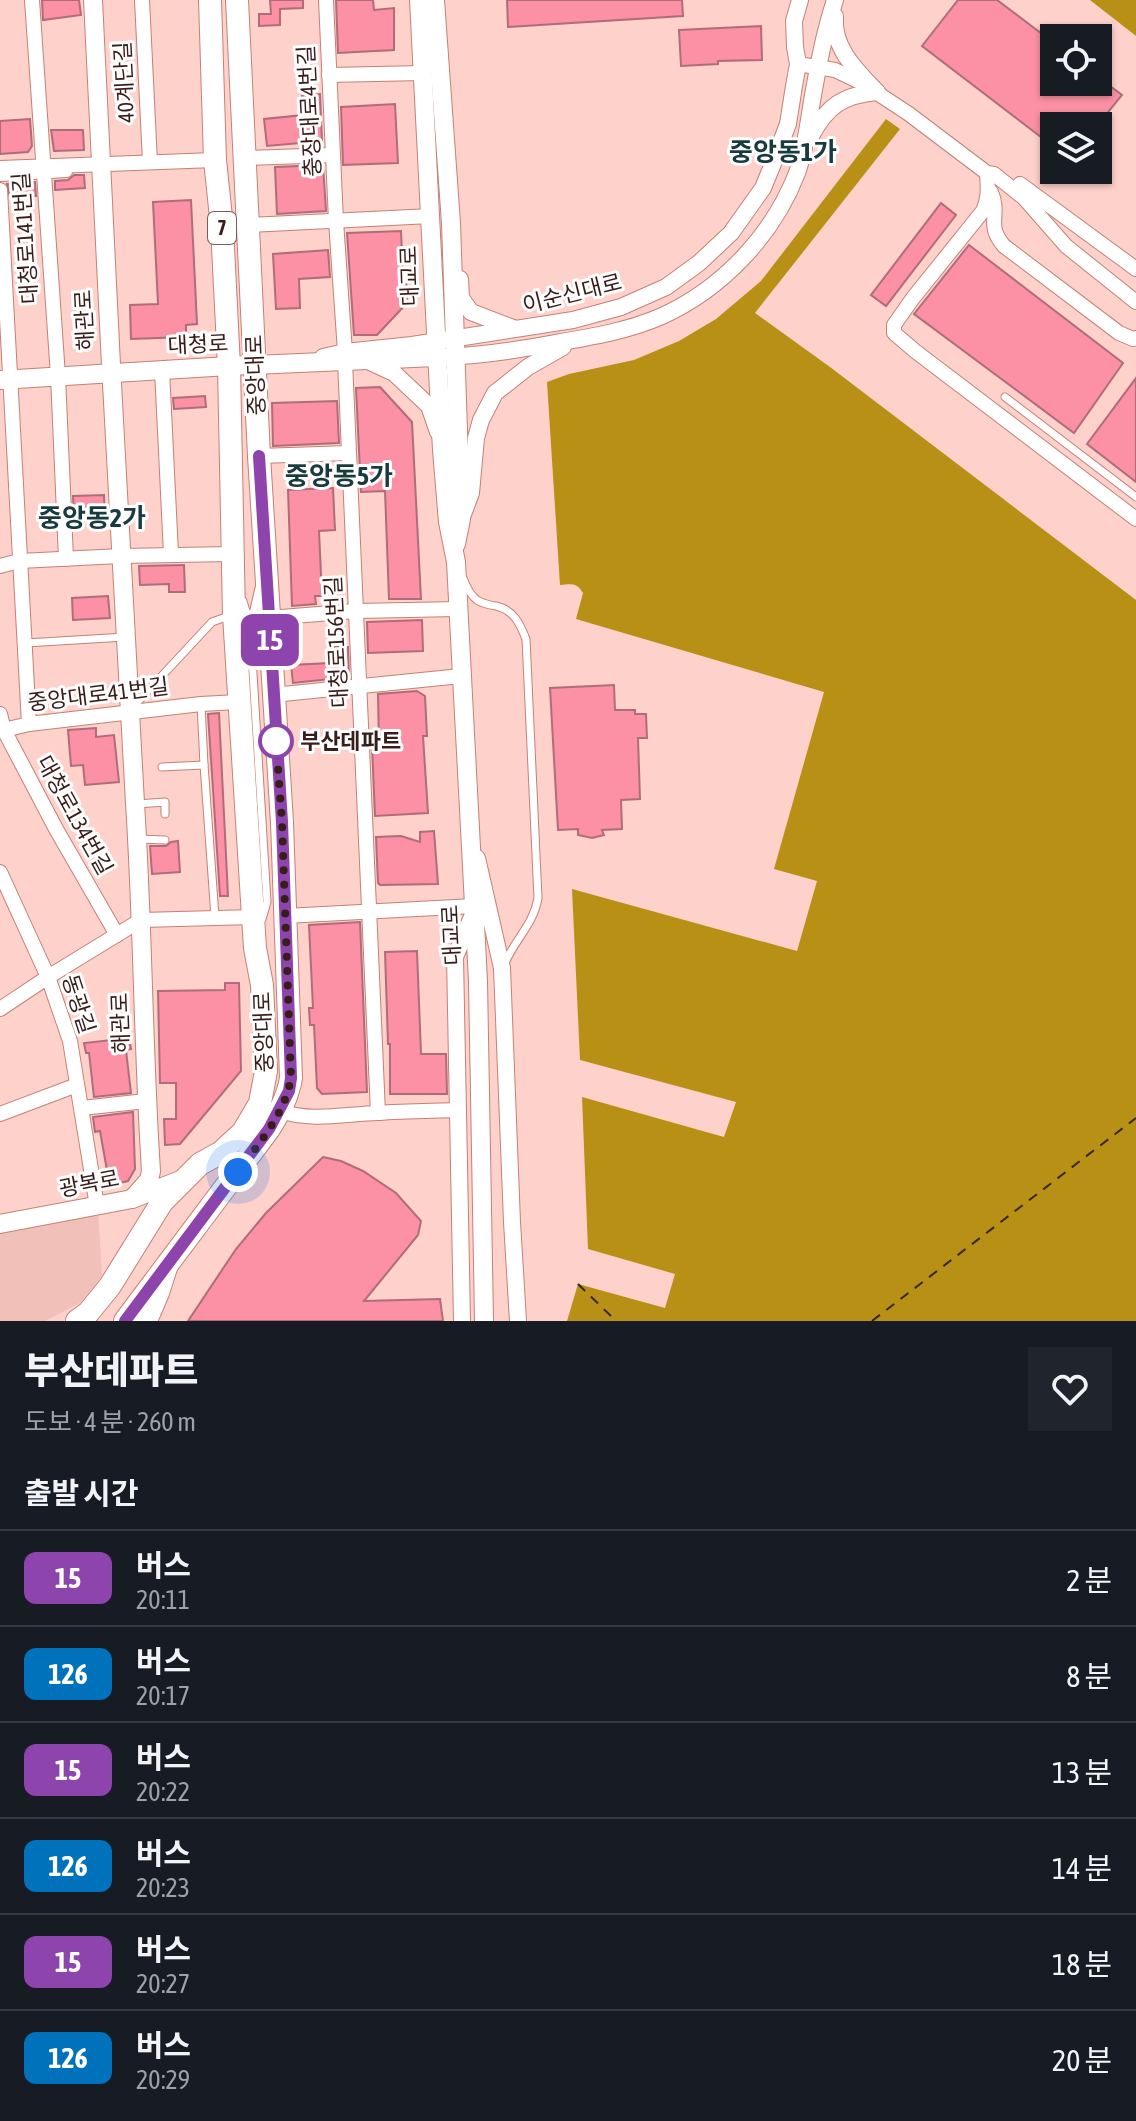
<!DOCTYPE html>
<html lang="ko">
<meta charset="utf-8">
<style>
:root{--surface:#171b24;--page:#20242c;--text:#f1f3f6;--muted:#9ea1a6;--line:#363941}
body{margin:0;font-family:"Asap Condensed","Noto Sans KR",sans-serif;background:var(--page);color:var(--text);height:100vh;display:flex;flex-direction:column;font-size:30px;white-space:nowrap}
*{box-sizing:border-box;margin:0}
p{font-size:26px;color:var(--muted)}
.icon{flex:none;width:44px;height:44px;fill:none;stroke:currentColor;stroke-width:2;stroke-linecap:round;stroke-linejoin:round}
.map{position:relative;height:1321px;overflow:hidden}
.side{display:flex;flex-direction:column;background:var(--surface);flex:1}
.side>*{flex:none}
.badge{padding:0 16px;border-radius:12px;font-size:28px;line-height:52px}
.fabs{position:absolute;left:1040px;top:24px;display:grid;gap:16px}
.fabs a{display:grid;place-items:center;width:72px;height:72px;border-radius:0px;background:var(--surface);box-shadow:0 2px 6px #0004;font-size:40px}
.you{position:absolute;width:40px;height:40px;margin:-20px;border:6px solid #fff;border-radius:50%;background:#1a73e8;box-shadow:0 0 0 12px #1a73e833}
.map>.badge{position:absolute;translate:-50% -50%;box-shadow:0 0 0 4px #fff}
h2{padding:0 24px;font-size:30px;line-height:72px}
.round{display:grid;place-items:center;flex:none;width:84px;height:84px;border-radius:0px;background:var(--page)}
.summary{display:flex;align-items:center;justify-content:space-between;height:136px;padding:0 24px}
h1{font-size:38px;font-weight:800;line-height:60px}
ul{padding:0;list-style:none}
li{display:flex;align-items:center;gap:24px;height:96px;padding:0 24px;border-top:2px solid var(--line)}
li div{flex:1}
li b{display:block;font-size:30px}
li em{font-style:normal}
li .badge{min-width:88px;font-weight:700;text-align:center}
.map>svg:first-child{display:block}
.built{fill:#f1c1b9}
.water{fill:#b89016}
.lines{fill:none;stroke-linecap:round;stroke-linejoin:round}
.ferry{stroke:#322912;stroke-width:2;stroke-dasharray:10 8;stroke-linecap:butt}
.building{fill:#fc90a5;stroke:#b06d79;stroke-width:2}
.service-casing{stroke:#c48076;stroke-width:9}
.pedestrian-casing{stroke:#c48076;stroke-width:12}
.minor-casing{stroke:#c48076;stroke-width:16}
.tertiary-casing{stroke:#c48076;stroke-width:18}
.secondary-casing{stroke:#c48076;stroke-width:20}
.primary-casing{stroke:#c48076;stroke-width:24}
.service{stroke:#fff;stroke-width:7}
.pedestrian{stroke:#fff;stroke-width:10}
.minor{stroke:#fff;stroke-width:14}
.tertiary{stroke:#fff;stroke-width:16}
.secondary{stroke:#fff;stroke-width:18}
.primary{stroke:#fff;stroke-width:22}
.line-casing{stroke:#fff;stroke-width:18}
.line{stroke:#8e44ad;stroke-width:12}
.walk{stroke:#381d1a;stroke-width:8;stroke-dasharray:0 14.4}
.stop-dot{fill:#fff;stroke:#8e44ad;stroke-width:4}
.labels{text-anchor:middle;stroke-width:6;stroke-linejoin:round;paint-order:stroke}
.shield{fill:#fefefe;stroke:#73605e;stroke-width:2}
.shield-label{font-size:20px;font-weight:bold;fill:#381d1a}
.street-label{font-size:22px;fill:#381d1a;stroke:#fefefe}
.stop-label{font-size:22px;font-weight:bold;fill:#381d1a;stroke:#fefefe;text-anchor:start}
.quarter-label{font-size:26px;font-weight:bold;fill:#193a3f;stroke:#fefefe}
</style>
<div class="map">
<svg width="1136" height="1321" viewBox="0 0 1136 1321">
<rect width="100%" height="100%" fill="#fed1ca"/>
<path class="built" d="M98,1207l4,69 -22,27 -35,18h-45v-97z"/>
<g class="water">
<path d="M1090,0h46v36z"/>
<path d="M886,119l14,10 -145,184 75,54 306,233v721h-569l11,-37 87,24 10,-34 -87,-25 -6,-152 142,40 12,-35 -156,-42 -8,-171 225,62 20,-70 -43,-12 50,-177 -248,-73 7,-26c-6,-11 -12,-9 -23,-8l-13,-203 22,-8 65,-14 45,-19 37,-22 45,-38z"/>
</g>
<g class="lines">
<g class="ferry">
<path d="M578,1284l38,37"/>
<path d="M872,1321l264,-203"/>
</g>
</g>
<g class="building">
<path d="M42,0h37l2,15 -38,5z"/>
<path d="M270,0h33v8l-23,1v16l-21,1v-12h12z"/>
<path d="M336,0h37l1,10 20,-2v42l-56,3z"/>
<path d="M507,0h175l1,16 -175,11z"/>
<path d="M958,0h39l57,43v39h44v-5l24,18 -25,31h-43v21l-132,-101z"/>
<path d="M761,26l1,34 -44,1v3l-37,2 -2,-36z"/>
<path d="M320,94l2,47 -55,5 -3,-27 39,-4 -1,-19z"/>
<path d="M395,104l3,59 -55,2 -2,-58z"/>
<path d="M30,119l2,27 -4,6 -28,2v-33z"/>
<path d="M51,130h32l1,20 -30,1z"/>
<path d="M323,165l3,46 -49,3 -2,-47z"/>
<path d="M74,175h10l1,13 -30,2v-9l13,-1z"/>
<path d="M35,182l1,14 -26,2 -3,-14z"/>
<path d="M191,200l6,124 -11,1v12l-55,2 -1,-34 28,-1 -5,-102z"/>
<path d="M941,203l15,12 -70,91 -15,-11z"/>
<path d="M401,231l2,43h3l1,29 -30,32h-23l-7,-102z"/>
<path d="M969,245l154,118 -49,70 -160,-119z"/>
<path d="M328,250l2,27 -31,2 1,29 -24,1 -3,-55z"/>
<path d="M1136,378v104l-49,-38z"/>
<path d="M380,387l32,35 9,177h-32l-4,-108 -24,1 -5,-104z"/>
<path d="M205,396l1,11 -32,2 -1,-11z"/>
<path d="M337,401l2,42 -66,3 -1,-43z"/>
<path d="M333,488l2,42 -16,1 3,65h-7l1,8 -24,2 -4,-116z"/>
<path d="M104,495l1,25 -31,1 -1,-25z"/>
<path d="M184,565l1,27h-16v-8l-29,1 -1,-19z"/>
<path d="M108,596l2,22 -37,2 -1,-22z"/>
<path d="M422,620l1,31 -55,2 -1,-31z"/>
<path d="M330,647h18l1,30 -56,6 -2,-18 39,-2z"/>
<path d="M614,685l1,25h20v4h11l1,24h-9l2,61 -19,1 1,29 -20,1 2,5 -12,3 -14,-3v-6l-20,1 -8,-142z"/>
<path d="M417,691l8,5 2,40h-4l5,77 -53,3 -3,-70h7l-1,-52z"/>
<path d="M219,713l9,183h-8l-12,-182z"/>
<path d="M96,728v9l18,-2 5,47 -34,3 -2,-20 -12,1 -3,-36z"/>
<path d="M434,831l4,53 -58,1 -2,-2 -2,-46 25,-1 19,6v-10z"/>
<path d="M178,841l2,31 -28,2 -2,-28h16l5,-4z"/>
<path d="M360,922l7,170 -45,2 -5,-6 -3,-63h-4l-1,-17h4l-4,-83z"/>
<path d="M417,951l4,103h25l1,40h-57v-50h-2l-3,-92z"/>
<path d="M225,983h14l2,88 -61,73 -15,1 -1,-26h12v-36h-16l-2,-92 67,-1z"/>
<path d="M129,1038l2,11 -5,1 5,43 -37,4 -5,-44h-3l-2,-10z"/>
<path d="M133,1112l2,57 -7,12 -9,2 -5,-1 -6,-6 -8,-45 -5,1 -2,-15z"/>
<path d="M323,1157l18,4 22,10 33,22 25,28 -3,14 -54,66 76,-2 3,22h-255l48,-72 30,-36z"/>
</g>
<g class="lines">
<g class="service-casing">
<g id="service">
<path d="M1005,397l131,100"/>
<path d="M463,578c3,8 7,17 14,22 6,4 13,5 19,6 18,4 24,18 30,33l12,259c-4,26 -23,41 -33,65"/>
<path d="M243,601l7,24 17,277 -5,17"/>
<path d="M251,623l8,-35"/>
<path d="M26,643l99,-6"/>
<path d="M201,704l3,61 11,152"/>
<path d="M132,708l80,-86 17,-6"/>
<path d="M162,767l42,-2"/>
<path d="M137,804l28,-2v12"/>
<path d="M139,839l26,1"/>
</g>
</g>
<g class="pedestrian-casing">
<path id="pedestrian" d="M0,176l67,-4"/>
</g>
<g class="minor-casing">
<g id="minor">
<path d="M32,0l26,376 8,183"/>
<path d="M142,0l8,162"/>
<path d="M326,0l10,221 9,131"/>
<path d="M798,64l37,6 27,13 47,31 78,59 7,1 30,24 42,48 70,56"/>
<path d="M329,75l94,-2"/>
<path d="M245,158l88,-3"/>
<path d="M0,168l215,-8"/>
<path d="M987,173c1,15 2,25 -4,38l-70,87 -19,27v8l21,18 221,168"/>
<path d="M1020,184l116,85"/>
<path d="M0,190l29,534"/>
<path d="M991,192c10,24 -6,32 13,54l115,87 14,6 3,-1"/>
<path d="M248,225l183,-9"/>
<path d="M345,361l33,752"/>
<path d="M162,370l9,184"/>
<path d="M259,456l90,-3"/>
<path d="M0,566l19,-5 102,-5 110,-2"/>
<path d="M269,618l87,-7 102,-2"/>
<path d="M273,695l188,-19"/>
<path d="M0,714l4,16 52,99 61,106"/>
<path d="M0,731l29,-7 172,-20 37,-2"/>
<path d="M0,872l48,105 22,64 27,165"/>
<path d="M285,916l189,-10"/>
<path d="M0,1009l48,-32 93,-57 113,-3"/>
<path d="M82,1108l64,-7"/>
<path d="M280,1111c32,11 65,3 98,2 27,-2 54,-2 81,-3"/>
<path d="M0,1114l77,-29"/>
</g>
</g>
<g class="tertiary-casing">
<g id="tertiary">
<path d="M835,16c-3,32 22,55 42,76"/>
<path d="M811,136c16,-30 32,-41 66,-44"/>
<path d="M460,279l1,19 10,14 42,16"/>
<path d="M323,357l22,-5 67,-7 161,-25 48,-13 45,-20 33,-24 32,-30 32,-45 9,-22 16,-42 6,-38 4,-22 -3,-17 -1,-26 6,-21"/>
<path d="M446,357c37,-2 73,-7 109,-14 36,-6 73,-12 107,-27 60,-27 111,-81 135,-143 8,-22 11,-48 15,-72 6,-34 12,-68 23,-101"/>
<path d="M366,360l28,13 35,33 9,26"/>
<path d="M462,517l9,-24 5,-55 5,-18 14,-27 33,-26 35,-20"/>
<path d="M477,858l25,110 10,254 6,99"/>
<path d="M462,1321l-7,-364 19,-45"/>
</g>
</g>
<g class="secondary-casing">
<g id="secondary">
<path d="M93,0c13,268 26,535 42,803 8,123 8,246 16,368l-2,9 -17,19"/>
<path d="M419,0l23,450 6,72 8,40 22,419 6,340"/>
<path d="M435,0l16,223 10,296 -5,25"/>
<path d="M0,380l229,-14 207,-9"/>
<path d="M0,1224l132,-25 51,-20"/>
<path d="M148,1321l12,-28 8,-25"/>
</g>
</g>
<g class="primary-casing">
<g id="primary">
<path d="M77,1321l11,-8 22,-27 52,-84 38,-38 20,-11 23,-21 17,-29 6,-32 -4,-86 -7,-37 -21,-333 -5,-249 -7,-139 -7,-67 -5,-160"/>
<path d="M125,1321l144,-192c10,-16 19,-32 22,-51l-9,-256 -23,-366 -22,-456"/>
</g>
</g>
<use href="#service" class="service"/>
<use href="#pedestrian" class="pedestrian"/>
<use href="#minor" class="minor"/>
<use href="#tertiary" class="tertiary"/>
<use href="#secondary" class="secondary"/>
<use href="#primary" class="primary"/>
</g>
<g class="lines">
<g class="line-casing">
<path id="line" d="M125,1321l144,-192 20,-38 2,-13 -9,-256 -23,-366"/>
</g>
<use href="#line" class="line"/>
<path class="walk" d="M238,1172c21,-29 47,-58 53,-94l-9,-256 -7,-95 1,14"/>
</g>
<circle class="stop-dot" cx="276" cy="741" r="16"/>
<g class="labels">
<rect class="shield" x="208" y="212" width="28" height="32" rx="6"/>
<g class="shield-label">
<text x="222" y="235">7</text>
</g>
<g class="street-label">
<text transform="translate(124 82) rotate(-93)" y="8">40계단길</text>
<text transform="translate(309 111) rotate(-93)" y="8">충장대로4번길</text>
<text transform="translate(25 238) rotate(-94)" y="8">대청로141번길</text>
<text transform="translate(409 276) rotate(-92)" y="8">대교로</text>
<text transform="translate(572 293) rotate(-14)" y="8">이순신대로</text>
<text transform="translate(84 320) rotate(-93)" y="8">해관로</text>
<text transform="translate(198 344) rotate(-3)" y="8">대청로</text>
<text transform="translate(255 375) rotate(-92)" y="8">중앙대로</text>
<text transform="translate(336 642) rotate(-93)" y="8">대청로156번길</text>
<text transform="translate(98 694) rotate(-7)" y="8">중앙대로41번길</text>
<text transform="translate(75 815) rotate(61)" y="8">대청로134번길</text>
<text transform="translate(451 935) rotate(-93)" y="8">대교로</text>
<text transform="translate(79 1004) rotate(72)" y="8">동광길</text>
<text transform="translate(120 1023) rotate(-92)" y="8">해관로</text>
<text transform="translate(263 1032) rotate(-92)" y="8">중앙대로</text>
<text transform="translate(89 1183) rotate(-11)" y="8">광복로</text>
</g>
<g class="stop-label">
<text x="300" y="749">부산데파트</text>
</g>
<g class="quarter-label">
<text x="783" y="161">중앙동1가</text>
<text x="339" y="485">중앙동5가</text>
<text x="92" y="527">중앙동2가</text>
</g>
</g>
</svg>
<div class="fabs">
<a><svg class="icon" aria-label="locate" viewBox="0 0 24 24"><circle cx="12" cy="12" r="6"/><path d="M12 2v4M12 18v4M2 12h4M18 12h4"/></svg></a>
<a><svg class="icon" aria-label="layers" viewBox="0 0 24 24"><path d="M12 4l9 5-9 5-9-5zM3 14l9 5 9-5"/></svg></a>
</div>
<div class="you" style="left:238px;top:1172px"></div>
<b class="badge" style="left:270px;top:640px;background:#8e44ad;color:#fff">15</b>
</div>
<section class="side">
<div class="summary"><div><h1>부산데파트</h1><p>도보 · 4 분 · 260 m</p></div><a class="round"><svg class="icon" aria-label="heart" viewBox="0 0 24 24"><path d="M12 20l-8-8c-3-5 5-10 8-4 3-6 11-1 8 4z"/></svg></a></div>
<h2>출발 시간</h2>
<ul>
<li><span class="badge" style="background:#8e44ad;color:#fff">15</span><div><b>버스</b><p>20:11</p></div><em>2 분</em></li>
<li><span class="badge" style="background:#0072bc;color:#fff">126</span><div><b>버스</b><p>20:17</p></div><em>8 분</em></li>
<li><span class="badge" style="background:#8e44ad;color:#fff">15</span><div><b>버스</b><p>20:22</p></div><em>13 분</em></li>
<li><span class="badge" style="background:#0072bc;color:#fff">126</span><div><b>버스</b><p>20:23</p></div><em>14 분</em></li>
<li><span class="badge" style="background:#8e44ad;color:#fff">15</span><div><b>버스</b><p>20:27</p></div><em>18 분</em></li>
<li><span class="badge" style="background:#0072bc;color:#fff">126</span><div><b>버스</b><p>20:29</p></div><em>20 분</em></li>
</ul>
</section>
